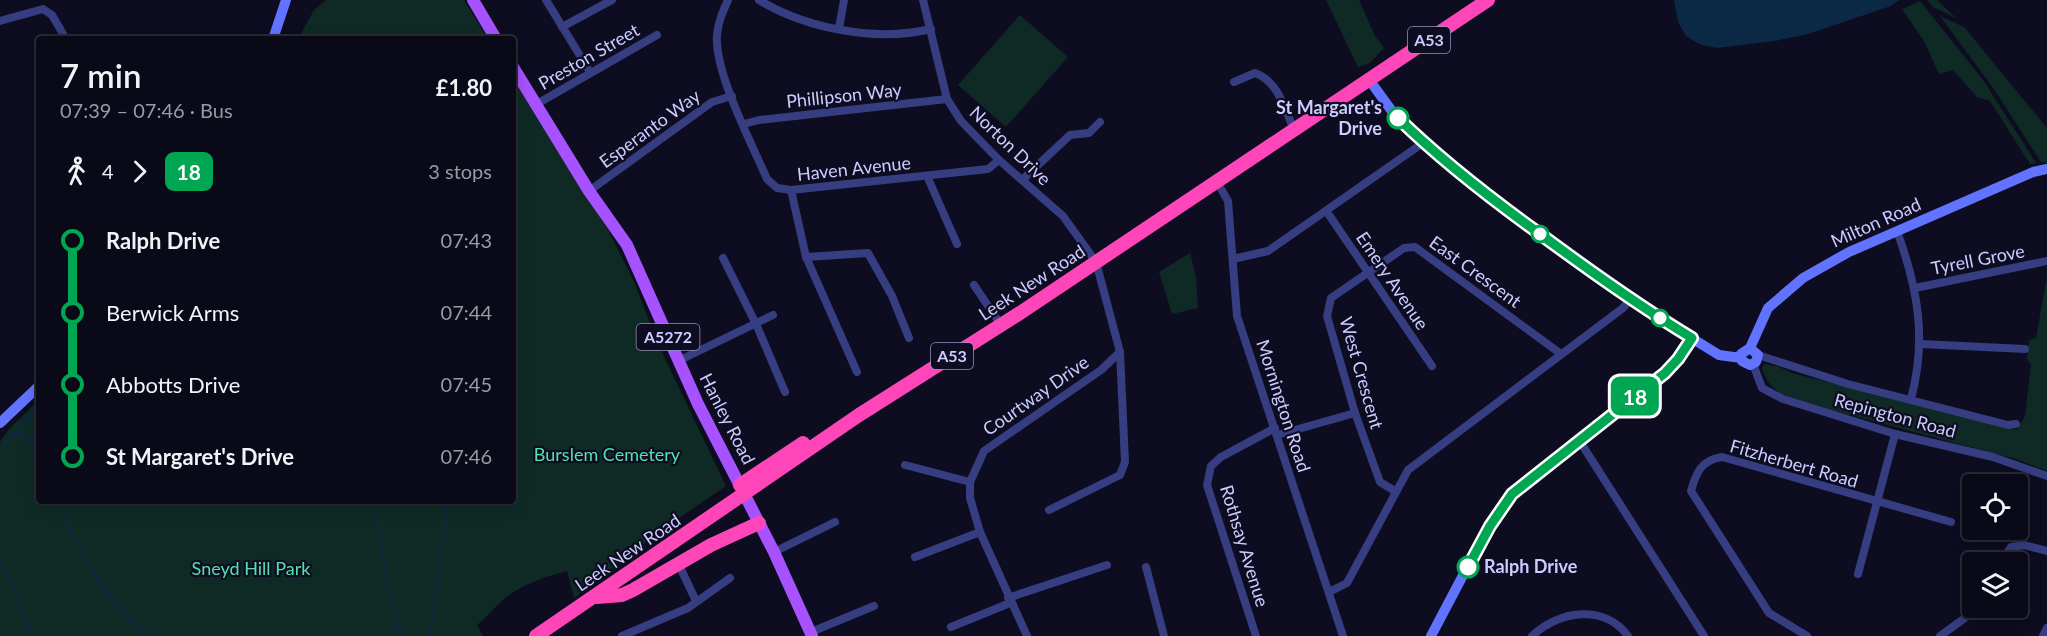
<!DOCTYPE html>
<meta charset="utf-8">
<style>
:root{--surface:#0a0918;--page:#131221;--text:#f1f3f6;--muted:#999aa2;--line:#2a2a37}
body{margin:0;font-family:Lato,sans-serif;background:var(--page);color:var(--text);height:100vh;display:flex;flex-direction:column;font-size:22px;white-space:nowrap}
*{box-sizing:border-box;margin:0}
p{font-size:20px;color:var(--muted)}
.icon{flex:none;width:33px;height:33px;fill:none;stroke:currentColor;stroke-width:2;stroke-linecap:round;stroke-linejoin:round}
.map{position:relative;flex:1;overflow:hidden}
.side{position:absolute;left:36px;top:36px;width:480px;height:468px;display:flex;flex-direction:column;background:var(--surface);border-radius:6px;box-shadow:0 3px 15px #0003,0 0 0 2px var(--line)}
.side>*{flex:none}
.badge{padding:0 12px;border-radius:9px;font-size:21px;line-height:39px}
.controls{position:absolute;left:1962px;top:474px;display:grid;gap:12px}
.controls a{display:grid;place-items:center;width:66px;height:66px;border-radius:6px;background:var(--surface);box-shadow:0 3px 15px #0003,0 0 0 2px var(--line);font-size:30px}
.map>.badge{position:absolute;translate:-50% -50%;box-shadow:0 0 0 3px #fff}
.legs{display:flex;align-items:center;gap:9px;height:66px;padding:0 24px;font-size:20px}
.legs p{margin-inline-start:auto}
.head{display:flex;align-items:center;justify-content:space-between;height:102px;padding:0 24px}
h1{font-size:33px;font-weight:600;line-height:45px}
ul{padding:0 24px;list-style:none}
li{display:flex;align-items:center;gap:21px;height:72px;font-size:22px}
li i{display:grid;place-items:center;width:9px;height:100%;margin:0 8px;background:currentColor}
li i::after{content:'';width:15px;height:15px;margin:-8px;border:4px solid;border-radius:50%;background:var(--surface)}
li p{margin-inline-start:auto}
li:first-child i{background:linear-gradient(#0000 50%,currentColor 0)}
li:last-child i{background:linear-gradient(currentColor 50%,#0000 0)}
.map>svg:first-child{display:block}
.green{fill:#0f2a25}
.water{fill:#0b2945}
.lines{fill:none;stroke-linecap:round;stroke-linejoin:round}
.stream{stroke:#0b2945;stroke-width:2}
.street{stroke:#363d80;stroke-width:8}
.secondary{stroke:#6273ff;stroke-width:10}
.primary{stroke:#a752ff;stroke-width:12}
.highway{stroke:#ff46b8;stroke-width:14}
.line-1-casing{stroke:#fff;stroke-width:14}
.line-1{stroke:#00a651;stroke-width:9}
.stop-1-dot{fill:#fff;stroke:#00a651;stroke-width:3}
.labels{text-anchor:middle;stroke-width:4.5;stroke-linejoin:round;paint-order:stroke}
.shield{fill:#0d0c20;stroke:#9292bc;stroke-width:1.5}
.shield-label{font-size:16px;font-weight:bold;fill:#cbccff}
.street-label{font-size:18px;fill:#cbccff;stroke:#0d0c20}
.stop-label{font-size:18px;font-weight:bold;fill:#cbccff;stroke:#0d0c20;text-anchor:end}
.park-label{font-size:18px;fill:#55e1ab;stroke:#0d0c20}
</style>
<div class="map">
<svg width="2047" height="636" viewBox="0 0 2047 636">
<rect width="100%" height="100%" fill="#0d0c20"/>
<g class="green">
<path d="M326,0h138l24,39h-190l16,-29z"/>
<path d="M1326,0h33l16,36 9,12 -14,15 -12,4z"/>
<path d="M1927,0h10l19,18 -23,-11z"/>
<path d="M1920,1l63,79 53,83 -6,1 -40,-63 -13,-4 -24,-27 -14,4 -15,-33 -22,-32z"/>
<path d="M1020,15l48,42 -62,70 -48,-42z"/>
<path d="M1940,16l24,11 83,101v35l-6,-1 -47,-73z"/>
<path d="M513,79l97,154 25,51 24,62 67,140 -63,43 -89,69 -7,-27c-22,6 -44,13 -62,27 -10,8 -17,19 -28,27l6,11h-483v-194l9,-13 30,-29v101h474z"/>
<path d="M1190,253l6,23 2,32 -26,6 -13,-42z"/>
<path d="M2047,276v195l-31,-12 -219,-58c-19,-8 -28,-13 -35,-32l2,-5 13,2 15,7 225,57 8,-14 6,-51 -4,-6 2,-19 7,-2z"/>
</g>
<path class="water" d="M1674,0h225l-8,6 -83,28 -33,7 -58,7 -16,-3 -15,-9 -8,-14z"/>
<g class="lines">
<g class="stream">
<path d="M16,432l15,8 8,28"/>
<path d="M0,449l39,-43"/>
<path d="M57,501c23,53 47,95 90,135"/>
<path d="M373,501l11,64 17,71"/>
<path d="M0,558l33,78"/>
<path d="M428,636l7,-32 12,-103"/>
</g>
<g class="street">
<path d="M546,0l44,72"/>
<path d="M728,0c-5,11 -10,22 -11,35 -3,37 35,109 50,144l10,9 14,2 197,-21 11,-9"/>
<path d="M759,0c48,29 118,42 172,29"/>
<path d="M923,0l24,99 14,22 38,39 64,56 33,46 24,90 5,110 -5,13 -71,35"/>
<path d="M0,21l43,-12 9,6 14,24"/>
<path d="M562,27l50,-27"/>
<path d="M839,28l5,-28"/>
<path d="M1234,82l21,-9c23,8 30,36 39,57"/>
<path d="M535,105l122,-70"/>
<path d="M744,124l15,-4 188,-21"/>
<path d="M927,176l30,68"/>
<path d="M1022,180l48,-45 19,-2 11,-11"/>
<path d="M1217,182l11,19 9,115 106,320"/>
<path d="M791,190l15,67 51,115"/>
<path d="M589,191l123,-89 20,-6"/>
<path d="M1327,212l105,154"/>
<path d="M1897,231c21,58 30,108 14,168"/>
<path d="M806,257l62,-4 24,43 17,42"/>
<path d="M723,258l33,66 29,68"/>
<path d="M1233,259l35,-8 155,-108"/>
<path d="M974,285l27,40"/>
<path d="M1915,288l132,-27"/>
<path d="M1921,344l104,5"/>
<path d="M1758,355l90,29 160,41 8,-1"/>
<path d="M678,361l95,-46"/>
<path d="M1753,364l9,24 21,11 112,35 98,23 54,19"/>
<path d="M1277,435l78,-22"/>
<path d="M1579,440l125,196"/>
<path d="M905,465l65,17"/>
<path d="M1395,491l-15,-9 -25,-69 -28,-97 4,-18 73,-50 11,-1 146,107"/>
<path d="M774,552l61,-30"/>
<path d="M915,557l65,-25"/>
<path d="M2001,562l10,-15 13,-2 23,6"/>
<path d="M678,563l18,38"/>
<path d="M1146,567l18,69"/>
<path d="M1858,574l37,-140"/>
<path d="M1329,592l18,-9 61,-113 215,-162 7,-8"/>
<path d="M1008,598l99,-33"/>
<path d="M951,627l59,-24"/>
<path d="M811,632l63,-26"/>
<path d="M622,636l66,-28 42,-30"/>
<path d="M1027,636l-47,-104 -10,-34v-16l14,-31 117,-81 19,-18"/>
<path d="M1256,636l-49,-151 4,-19 10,-9 54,-29"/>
<path d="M1532,636c26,-25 72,-33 96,0"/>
<path d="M1807,636l-38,-23 -78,-122c5,-18 10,-31 31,-34l229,65"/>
<path d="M1940,636l29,-21 6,-7"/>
<path d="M2043,636l4,-8"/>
</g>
<g class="secondary">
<path d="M273,39l13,-39"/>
<path d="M1370,81l27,37 26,25 59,49 148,108 89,55 22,3"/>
<path d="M1750,348l8,7 -2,7 -6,3 -8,-4 -1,-7 9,-6 18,-40 35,-30 46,-26 184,-80 14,-3"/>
<path d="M0,423l39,-37"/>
<path d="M1431,636l58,-110 24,-32 151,-121 14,-14 14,-21"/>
</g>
<g class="primary">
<path d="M473,0l23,39"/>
<path d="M513,67l76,124 38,54 71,159 76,148 38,84"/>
</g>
<g class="highway">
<path d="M740,485l63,-42"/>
<path d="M597,597l25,-2 11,-5 78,-45 48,-22"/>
<path d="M536,636l323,-221 161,-102 468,-313"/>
</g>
</g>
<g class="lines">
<g class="line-1-casing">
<path id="line-1" d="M1398,118c44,43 92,80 142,116 50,37 99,72 152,104l-14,21 -13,14 -153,121 -22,32 -22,41"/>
</g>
<use href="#line-1" class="line-1"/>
</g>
<g class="stop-1-dot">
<circle cx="1398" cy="118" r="10"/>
<circle cx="1540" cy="234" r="8"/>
<circle cx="1660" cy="318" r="8"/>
<circle cx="1468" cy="567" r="10"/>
</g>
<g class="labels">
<g class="shield">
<rect x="1408" y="27" width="42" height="26" rx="4.5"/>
<rect x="636.5" y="324" width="63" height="26" rx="4.5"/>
<rect x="931" y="343" width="42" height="26" rx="4.5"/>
</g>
<g class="shield-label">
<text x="1429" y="46">A53</text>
<text x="668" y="343">A5272</text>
<text x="952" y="362">A53</text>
</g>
<g class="street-label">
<text transform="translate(589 57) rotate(-30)" y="6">Preston Street</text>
<text transform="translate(844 96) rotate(-6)" y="6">Phillipson Way</text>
<text transform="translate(650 129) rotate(-36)" y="6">Esperanto Way</text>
<text transform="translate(1010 146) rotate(44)" y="6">Norton Drive</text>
<text transform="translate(854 169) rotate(-6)" y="6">Haven Avenue</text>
<text transform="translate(1876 223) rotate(-24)" y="6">Milton Road</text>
<text transform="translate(1978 260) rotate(-11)" y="6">Tyrell Grove</text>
<text transform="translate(1475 272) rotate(36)" y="6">East Crescent</text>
<text transform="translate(1392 281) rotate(56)" y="6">Emery Avenue</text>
<text transform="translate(1032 283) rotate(-33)" y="6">Leek New Road</text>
<text transform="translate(1361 373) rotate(74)" y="6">West Crescent</text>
<text transform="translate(1036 396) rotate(-35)" y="6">Courtway Drive</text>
<text transform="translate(1283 406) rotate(72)" y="6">Mornington Road</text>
<text transform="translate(1895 416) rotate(15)" y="6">Repington Road</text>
<text transform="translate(727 419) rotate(63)" y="6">Hanley Road</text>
<text transform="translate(1794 464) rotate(16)" y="6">Fitzherbert Road</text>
<text transform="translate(1244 546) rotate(73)" y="6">Rothsay Avenue</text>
<text transform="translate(628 553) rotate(-34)" y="6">Leek New Road</text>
</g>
<g class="stop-label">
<text x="1382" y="114">St Margaret's<tspan x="1382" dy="21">Drive</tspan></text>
<text x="1484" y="573" text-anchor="start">Ralph Drive</text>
</g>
<g class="park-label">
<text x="607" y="461">Burslem Cemetery</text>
<text x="251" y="575">Sneyd Hill Park</text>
</g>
</g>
</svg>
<div class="controls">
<a><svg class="icon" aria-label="locate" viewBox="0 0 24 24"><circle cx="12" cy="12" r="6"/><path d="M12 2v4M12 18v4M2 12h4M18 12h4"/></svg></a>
<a><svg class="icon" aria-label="layers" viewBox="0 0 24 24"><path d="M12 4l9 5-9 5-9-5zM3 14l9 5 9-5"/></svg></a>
</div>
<b class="badge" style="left:1635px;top:396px;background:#00a651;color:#fff">18</b>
<section class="side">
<div class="head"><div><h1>7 min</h1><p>07:39 – 07:46 · Bus</p></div><b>£1.80</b></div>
<div class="legs"><svg class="icon" aria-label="walk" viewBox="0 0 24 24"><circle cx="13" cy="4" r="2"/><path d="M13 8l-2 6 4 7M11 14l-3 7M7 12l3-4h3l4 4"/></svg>4<svg class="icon" aria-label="forward" viewBox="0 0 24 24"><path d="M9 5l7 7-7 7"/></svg><b class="badge" style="background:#00a651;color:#fff">18</b><p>3 stops</p></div>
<ul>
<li><i style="color:#00a651"></i><b>Ralph Drive</b><p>07:43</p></li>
<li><i style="color:#00a651"></i><span>Berwick Arms</span><p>07:44</p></li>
<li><i style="color:#00a651"></i><span>Abbotts Drive</span><p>07:45</p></li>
<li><i style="color:#00a651"></i><b>St Margaret's Drive</b><p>07:46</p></li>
</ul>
</section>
</div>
